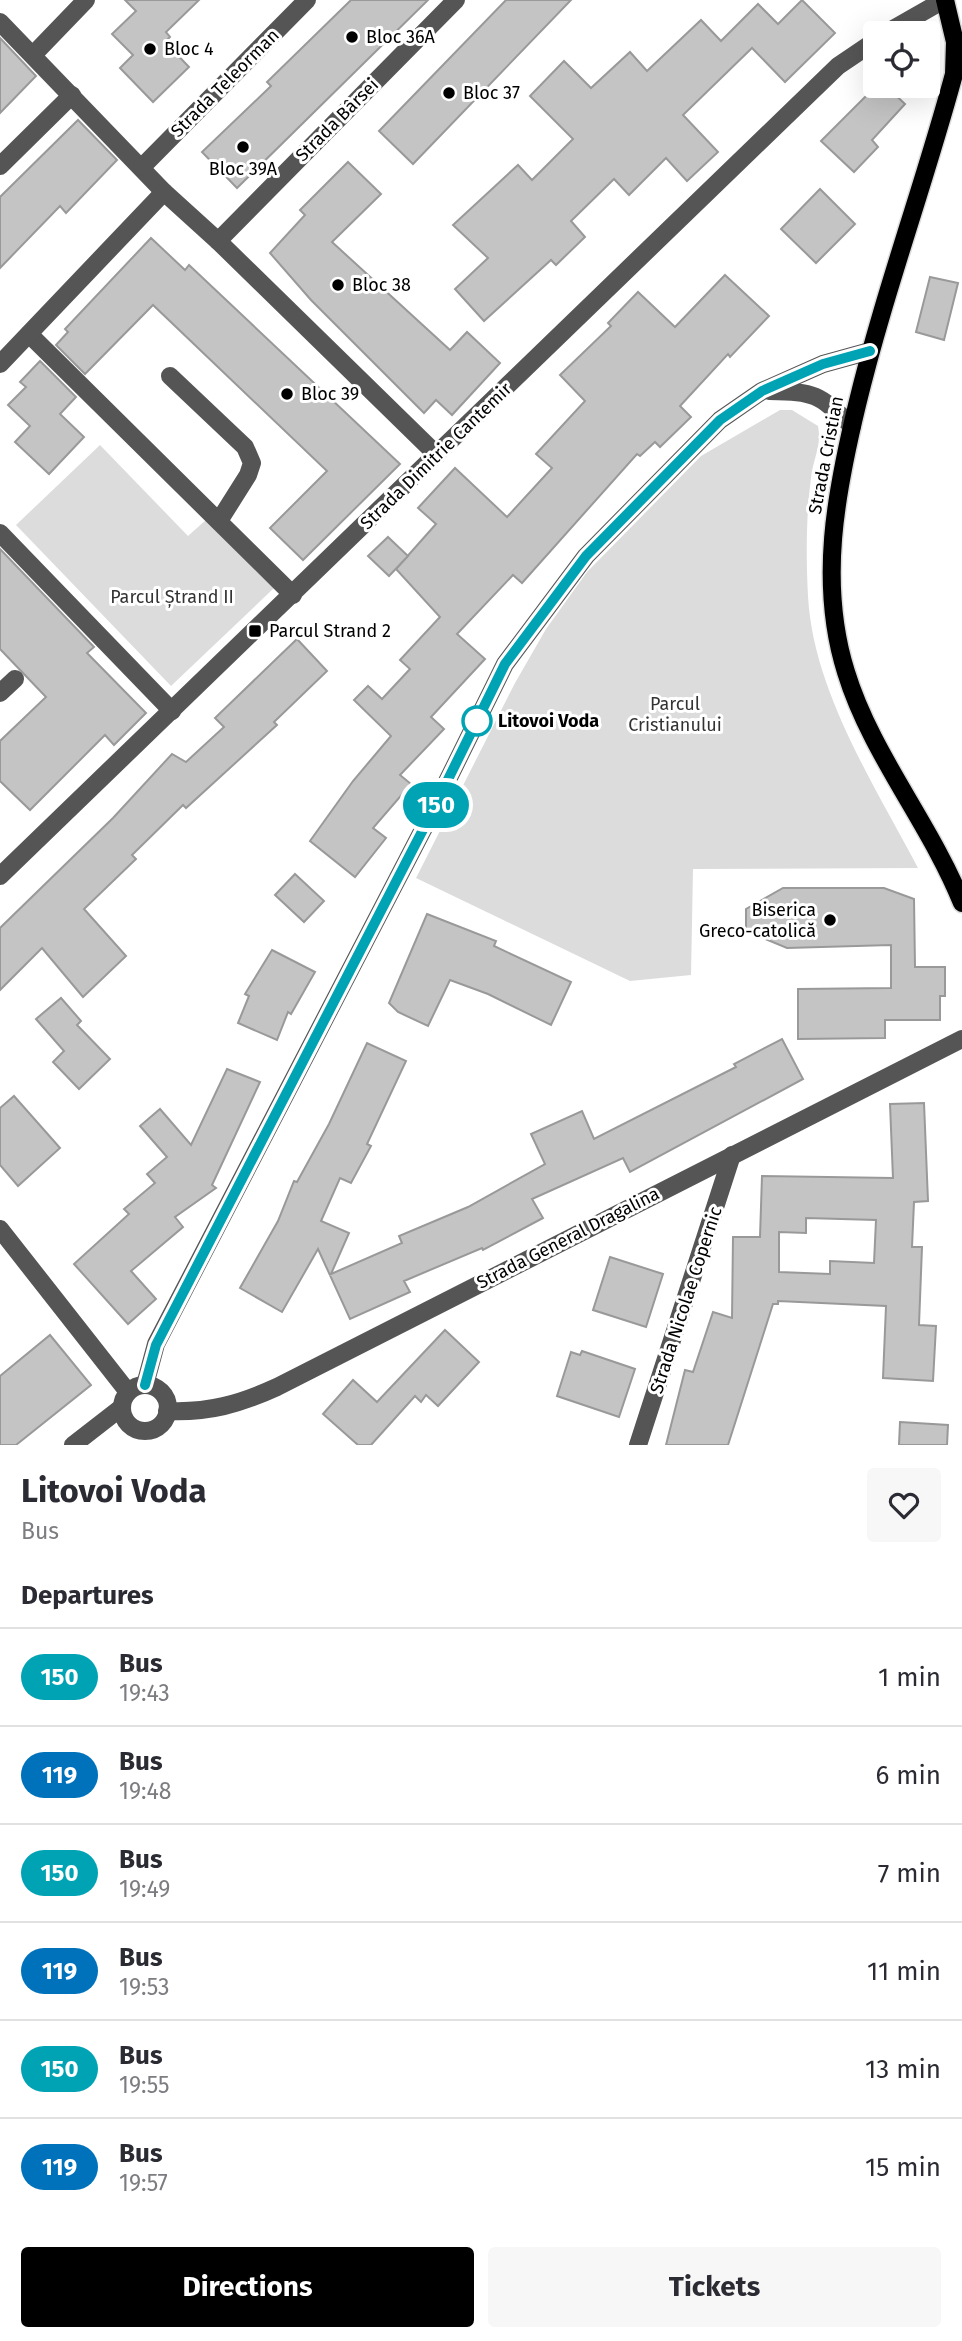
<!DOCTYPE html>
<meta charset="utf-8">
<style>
:root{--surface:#fff;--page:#f7f7f7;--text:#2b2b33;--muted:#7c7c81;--line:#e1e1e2;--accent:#000}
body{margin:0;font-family:"Fira Sans",sans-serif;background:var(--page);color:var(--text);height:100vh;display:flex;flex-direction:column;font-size:26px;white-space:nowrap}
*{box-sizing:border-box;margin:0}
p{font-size:23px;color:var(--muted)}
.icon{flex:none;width:38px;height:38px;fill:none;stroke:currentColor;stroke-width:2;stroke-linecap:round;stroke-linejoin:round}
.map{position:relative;height:1445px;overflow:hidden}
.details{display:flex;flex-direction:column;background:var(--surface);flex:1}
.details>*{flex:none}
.badge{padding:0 14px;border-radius:23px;font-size:24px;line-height:46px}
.buttons{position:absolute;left:863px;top:21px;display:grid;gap:14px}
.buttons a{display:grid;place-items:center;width:77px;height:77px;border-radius:7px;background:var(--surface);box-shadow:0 7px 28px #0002;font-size:35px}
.map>.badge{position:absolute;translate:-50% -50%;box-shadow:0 0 0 4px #fff}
h2{padding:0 21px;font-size:26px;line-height:63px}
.round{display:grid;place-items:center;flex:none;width:74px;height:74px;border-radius:7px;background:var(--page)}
.headline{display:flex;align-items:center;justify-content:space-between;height:119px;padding:0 21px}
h1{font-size:33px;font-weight:700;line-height:52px}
.primary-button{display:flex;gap:14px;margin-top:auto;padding:14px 21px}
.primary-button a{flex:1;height:80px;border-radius:7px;background:var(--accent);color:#fff;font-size:28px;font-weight:700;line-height:80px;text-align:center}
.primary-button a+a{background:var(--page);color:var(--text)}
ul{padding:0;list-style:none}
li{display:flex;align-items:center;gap:21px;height:98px;padding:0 21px;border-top:2px solid var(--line)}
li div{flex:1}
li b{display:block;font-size:26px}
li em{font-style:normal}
li .badge{min-width:77px;font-weight:700;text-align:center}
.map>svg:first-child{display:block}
.green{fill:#dcdcdc}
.building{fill:#c4c4c4;stroke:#999;stroke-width:2;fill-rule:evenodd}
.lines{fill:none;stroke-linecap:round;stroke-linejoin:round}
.major-casing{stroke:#dbdbdb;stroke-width:21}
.minor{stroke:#555;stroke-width:18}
.major{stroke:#000;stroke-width:18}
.line-casing{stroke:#fff;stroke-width:16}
.line{stroke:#00a3b4;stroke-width:10}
.poi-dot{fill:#000;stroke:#fff;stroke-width:2.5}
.stop-dot{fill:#fff;stroke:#00a3b4;stroke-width:3.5}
.labels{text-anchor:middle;stroke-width:6;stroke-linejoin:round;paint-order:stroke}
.poi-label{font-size:18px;fill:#000;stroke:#fff;text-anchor:start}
.street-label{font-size:18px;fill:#000;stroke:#fff}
.park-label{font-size:18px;fill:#333;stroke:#fff}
.stop-label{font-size:18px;font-weight:bold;fill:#000;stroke:#fff;text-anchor:start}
</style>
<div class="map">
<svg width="962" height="1445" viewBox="0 0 962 1445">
<rect width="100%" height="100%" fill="#fff"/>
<g class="green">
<path d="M780,410h12l26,16c4,20 -5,33 -7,52 -5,38 -5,80 -3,118 5,95 67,190 110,272l-225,1 -2,106 -61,6 -214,-103 99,-195 31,-54 41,-57 114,-116z"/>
<path d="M100,445l88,91 19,-17 67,69 -103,98 -155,-161z"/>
</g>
<g class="building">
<path d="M125,0h74l-33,32 4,5 -5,5 24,25 -36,35 -33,-34 13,-13 -21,-21 24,-23z"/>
<path d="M351,0h77l-191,188 -35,-36 69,-66 -4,-4z"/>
<path d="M506,0h65l-158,164 -34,-33z"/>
<path d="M802,0l33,33 -50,49 -33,-34 -69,67 35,37 -31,29 -21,-23 -37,37 -15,-16 -43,42 14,16 -29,28 -5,-5 -67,61 -29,-32 33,-31 -35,-33 65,-60 14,15 41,-41 -43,-43 34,-35 27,27 39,-36 17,19 54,-51 20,21 37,-37 20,20z"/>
<path d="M0,38l36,38 -36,37z"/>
<path d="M876,86h10l19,18 -33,36 6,7 -24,25 -33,-31z"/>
<path d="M78,120l39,40 -51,53 -6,-7 -60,62v-71z"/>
<path d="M348,162l33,32 -49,48 118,108 17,-18 33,31 -48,52 -16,-15 -12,13 -113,-113 -41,-47 35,-38 -5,-5z"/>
<path d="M820,189l35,35 -39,39 -35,-34z"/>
<path d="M151,238l34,32 4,-5 211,199 -97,96 -33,-32 57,-57 -174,-166 -68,69 -29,-29 12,-13 -3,-3z"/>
<path d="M725,275l44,41 -39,41 -2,-3 -48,52 11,11 -31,30 -5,-5 -15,14 -3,-2 -115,129 -9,-8 -56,59 28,25 -54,58 13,12 -44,46 11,9 -38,44 13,10 -31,39 -45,-36 43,-60 38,-45 -37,-36 14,-14 14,13 28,-30 -10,-9 40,-43 -44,-48 40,-45 -18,-16 37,-40 52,49 45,-49 -16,-14 49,-53 -25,-26 51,-49 -3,-3 30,-31 37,35z"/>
<path d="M930,277l28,6 -14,57 -28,-8z"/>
<path d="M40,361l36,36 -16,17 24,23 -35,37 -34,-32 15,-16 -22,-21 18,-18 -6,-5z"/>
<path d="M388,537l20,19 -19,20 -21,-20z"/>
<path d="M0,549l94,98 -7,6 59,60 -32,32 -9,-10 -75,75 -30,-29v-40l46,-44 -46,-48z"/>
<path d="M297,639l30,32 -53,51 3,3 -91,83 -3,-3 -51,50 4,4 -52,50 42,47 -43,41 -41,-49 -42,42v-62l113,-110 59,-64 14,8 38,-35 -9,-9z"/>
<path d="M295,874l29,27 -20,21 -29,-27z"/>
<path d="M783,888h101l30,11 1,68h30v29h-5v24h-55v18l-87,1v-50l93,-1v-43l-104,3 -41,-17v-22z"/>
<path d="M427,914l69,27 -2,5 77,36 -20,43 -63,-31 -38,-14 -22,46 -30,-14 -9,-9z"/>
<path d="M272,950l43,22 -24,42 -3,-2 -11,28 -39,-17 11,-27 -4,-2z"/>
<path d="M61,998l20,23 -4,4 33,34 -31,30 -26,-27 11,-11 -28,-32z"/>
<path d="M782,1039l21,40 -173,93 -7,-14 -91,41 11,19 -60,32 -1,-2 -78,33 6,11 -60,27 -32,-70 -36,63 -42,-24 38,-67 16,-40 3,1 32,-58 38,-81 39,18 -39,83 4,2 -20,37 -11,-5 -19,43 28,12 -18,41 71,-31 -3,-7 69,-29 77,-43 -14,-30 51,-23 12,28 142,-72 -2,-3z"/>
<path d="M227,1069l33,13 -48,103 4,3 -41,29 8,10 -52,44 25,28 -28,25 -54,-60 55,-50 -5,-5 31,-26 -8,-9 20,-17 -27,-31 20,-17 31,36z"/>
<path d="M14,1096l46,52 -42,38 -18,-21v-57z"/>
<path d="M924,1103l4,98 -14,1 -2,45h10l-3,78 17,1 -3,55 -50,-3 3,-72 -108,-5v3h-5l-45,141h-62l19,-75 8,2 20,-60 19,6 1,-81h27l2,-61 131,2 -3,-74zM806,1218l70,2 -2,43 -44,-2v13l-51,-2v-40l27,1z"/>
<path d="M610,1257l53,17 -17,53 -53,-17z"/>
<path d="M445,1330l34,32 -41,44 -12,-11 -5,7 -6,-6 -44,49h-13l-35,-31 30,-34 24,22z"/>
<path d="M50,1335l41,50 -75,60h-16v-69z"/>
<path d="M582,1351l53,18 -16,48 -62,-21 14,-44 9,3z"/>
<path d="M900,1422l48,3 -1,20h-48z"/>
</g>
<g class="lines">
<g class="major-casing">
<path id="major" d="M945,0l10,42 -1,32c-30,111 -70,219 -97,331 -21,87 -39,178 -11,267 25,82 84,151 116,231"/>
</g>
<g class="minor">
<path d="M0,22l164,170 54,49 219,214"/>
<path d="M886,33l58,-33"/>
<path d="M33,55l53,-55"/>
<path d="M0,166l72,-71"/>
<path d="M142,167l165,-167"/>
<path d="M218,241l238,-241"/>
<path d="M29,334l264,261"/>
<path d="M0,364l164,-172"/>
<path d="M170,376l75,71 7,16 -4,12 -29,46"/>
<path d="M769,391c48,1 49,3 83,35"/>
<path d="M0,533l172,178"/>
<path d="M0,693l15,-14"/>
<path d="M0,876l838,-810 37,-25"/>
<path d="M0,1229l128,163"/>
<path d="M145,1385l11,-41 272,-524 77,-156 81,-108 134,-136 42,-29 61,-27 47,-13"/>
<circle cx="145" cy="1408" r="23"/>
<path d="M167,1411c41,2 73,-7 110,-24l685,-348"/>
<path d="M73,1445l49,-38"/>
<path d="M638,1445l94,-290"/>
</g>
<use href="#major" class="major"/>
</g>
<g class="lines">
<g class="line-casing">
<path id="line" d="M145,1385l11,-40 272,-525 77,-156 81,-108 134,-136 42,-29 61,-27 47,-13"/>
</g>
<use href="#line" class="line"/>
</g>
<g class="poi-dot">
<circle cx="352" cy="37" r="7"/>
<circle cx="150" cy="49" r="7"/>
<circle cx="449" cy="93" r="7"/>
<circle cx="243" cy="147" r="7"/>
<circle cx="338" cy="285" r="7"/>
<circle cx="287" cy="394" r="7"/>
<rect x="248" y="624" width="14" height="14" rx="3.5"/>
<circle cx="830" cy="920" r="7"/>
</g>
<circle class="stop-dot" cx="477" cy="721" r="14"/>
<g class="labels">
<g class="poi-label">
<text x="366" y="43">Bloc 36A</text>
<text x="164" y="55">Bloc 4</text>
<text x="463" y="99">Bloc 37</text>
<text x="243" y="175" text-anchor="middle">Bloc 39A</text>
<text x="352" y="291">Bloc 38</text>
<text x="301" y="400">Bloc 39</text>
<text x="269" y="637">Parcul Strand 2</text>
<text x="816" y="916" text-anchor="end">Biserica<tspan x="816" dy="21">Greco-catolică</tspan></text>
</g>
<g class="street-label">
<text transform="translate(225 83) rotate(-45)" y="6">Strada Teleorman</text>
<text transform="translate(337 120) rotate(-45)" y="6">Strada Bârsei</text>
<text transform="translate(826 455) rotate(-79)" y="6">Strada Cristian</text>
<text transform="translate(436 456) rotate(-44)" y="6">Strada Dimitrie Cantemir</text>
<text transform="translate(568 1238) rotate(-27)" y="6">Strada General Dragalina</text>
<text transform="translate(686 1300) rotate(-72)" y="6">Strada Nicolae Copernic</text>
</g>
<g class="park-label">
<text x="172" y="603">Parcul Ștrand II</text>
<text x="675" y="710">Parcul<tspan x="675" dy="21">Cristianului</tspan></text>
</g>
<g class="stop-label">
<text x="498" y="727">Litovoi Voda</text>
</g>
</g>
</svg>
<div class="buttons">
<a><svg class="icon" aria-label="locate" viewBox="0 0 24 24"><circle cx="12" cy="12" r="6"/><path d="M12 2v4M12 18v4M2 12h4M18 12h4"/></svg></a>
</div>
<b class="badge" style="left:436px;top:805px;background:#00a3b4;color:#fff">150</b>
</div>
<section class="details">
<div class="headline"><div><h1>Litovoi Voda</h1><p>Bus</p></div><a class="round"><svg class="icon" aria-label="heart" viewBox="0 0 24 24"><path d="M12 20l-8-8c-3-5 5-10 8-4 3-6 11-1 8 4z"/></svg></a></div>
<h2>Departures</h2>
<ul>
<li><span class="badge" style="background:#00a3b4;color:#fff">150</span><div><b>Bus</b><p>19:43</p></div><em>1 min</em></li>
<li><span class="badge" style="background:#0072bc;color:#fff">119</span><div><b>Bus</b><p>19:48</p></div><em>6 min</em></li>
<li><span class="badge" style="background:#00a3b4;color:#fff">150</span><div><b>Bus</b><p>19:49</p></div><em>7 min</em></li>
<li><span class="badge" style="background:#0072bc;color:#fff">119</span><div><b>Bus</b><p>19:53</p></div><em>11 min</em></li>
<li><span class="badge" style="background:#00a3b4;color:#fff">150</span><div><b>Bus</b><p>19:55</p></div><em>13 min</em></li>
<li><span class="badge" style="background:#0072bc;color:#fff">119</span><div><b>Bus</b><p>19:57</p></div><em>15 min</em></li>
</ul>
<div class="primary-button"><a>Directions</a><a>Tickets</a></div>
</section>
